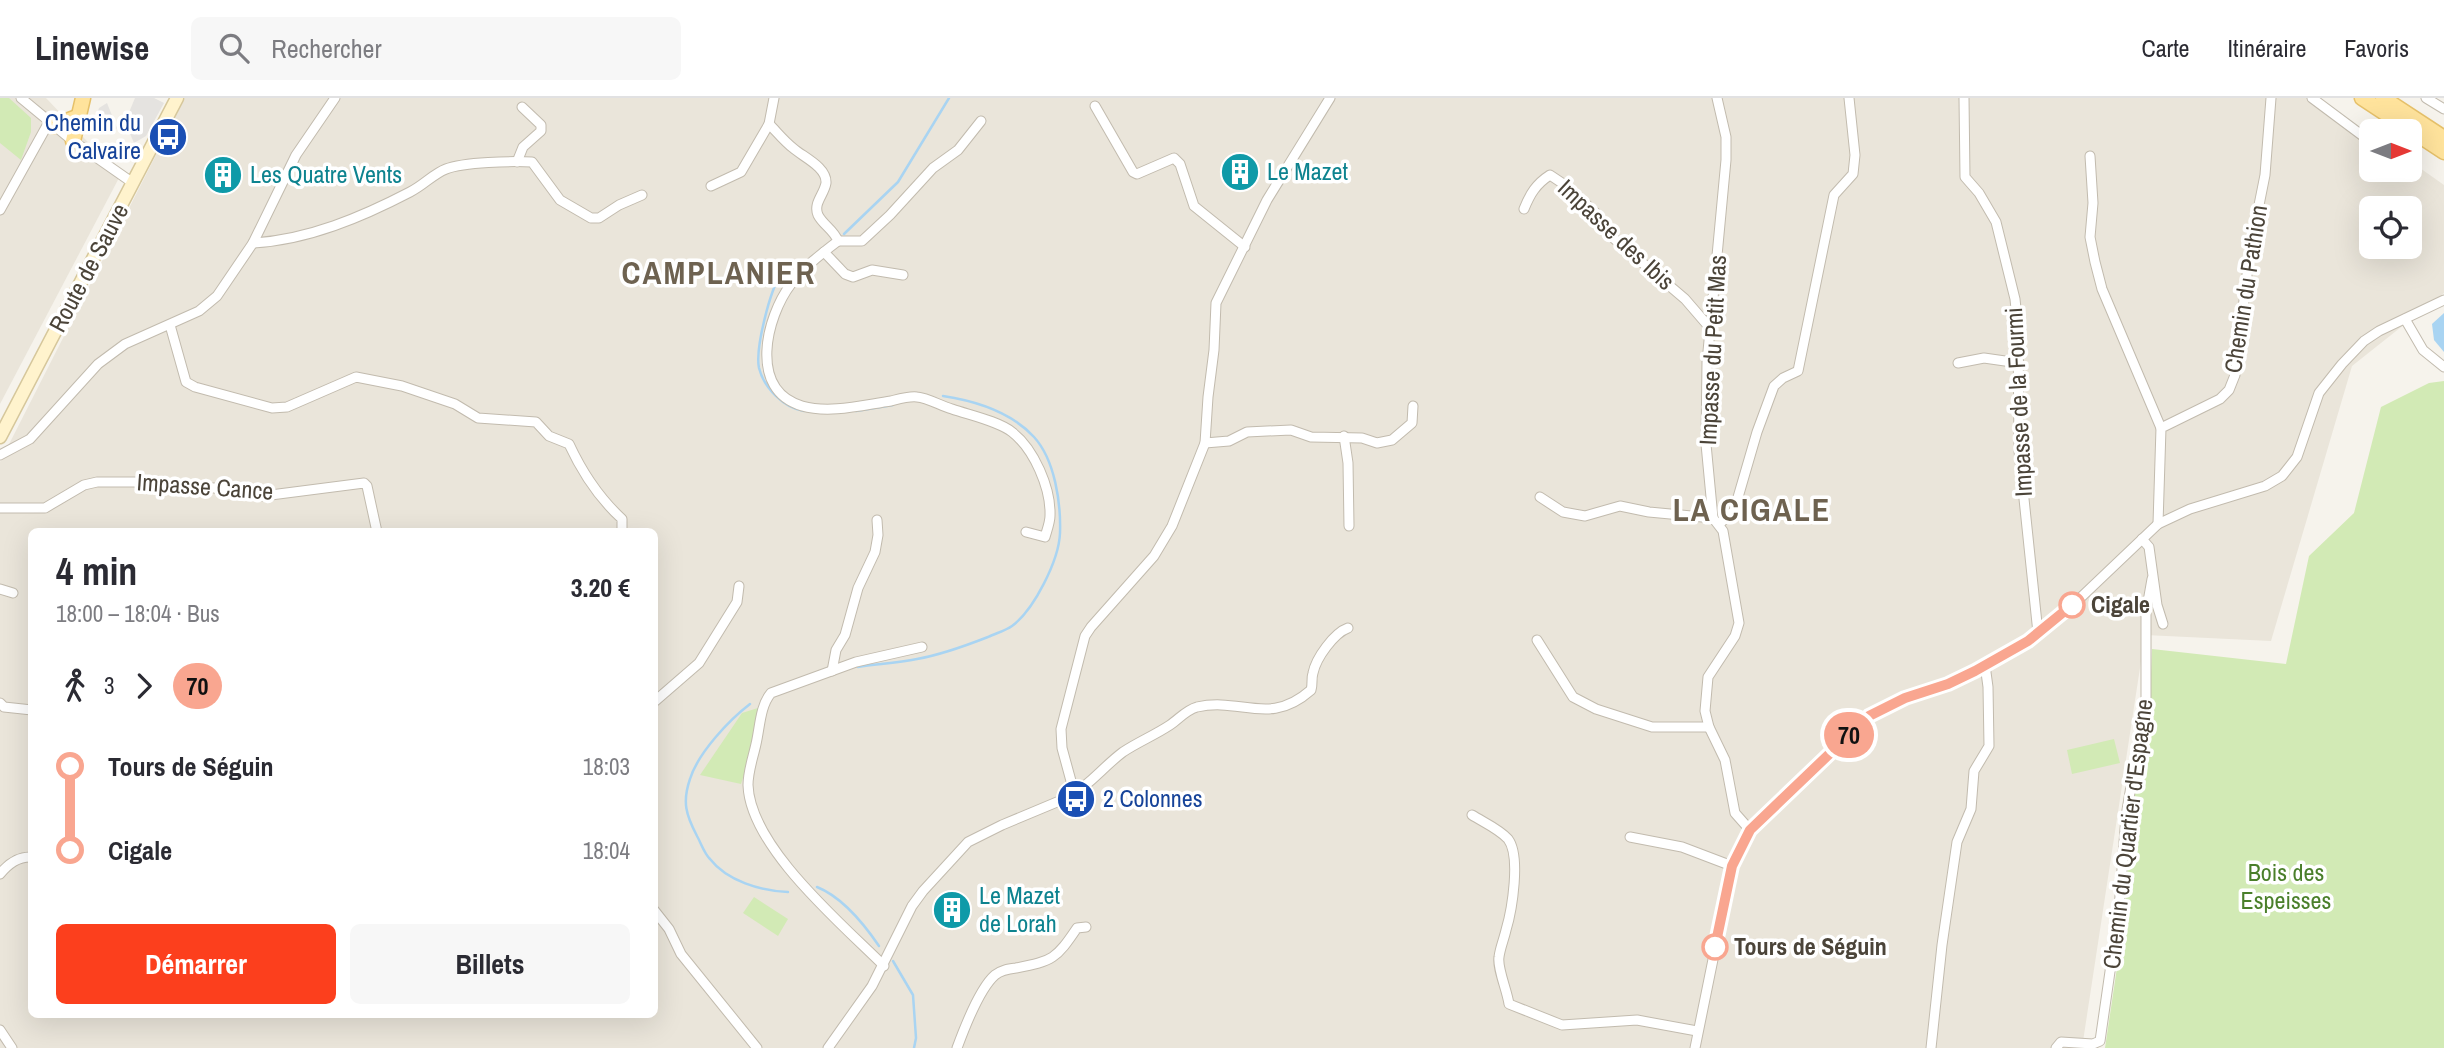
<!DOCTYPE html>
<html lang="fr">
<meta charset="utf-8">
<style>
:root{--surface:#fff;--page:#f7f7f7;--text:#2b2b33;--muted:#7c7c81;--line:#e1e1e2;--accent:#fc3f1d}
body{margin:0;font-family:"Archivo Narrow",sans-serif;background:var(--page);color:var(--text);height:100vh;display:flex;flex-direction:column;font-size:26px;white-space:nowrap}
*{box-sizing:border-box;margin:0}
p{font-size:23px;color:var(--muted)}
.icon{flex:none;width:38px;height:38px;fill:none;stroke:currentColor;stroke-width:2;stroke-linecap:round;stroke-linejoin:round}
.map{position:relative;flex:1;overflow:hidden}
.panel{position:absolute;left:28px;top:430px;width:630px;height:490px;display:flex;flex-direction:column;background:var(--surface);border-radius:10px;box-shadow:0 7px 28px #0002}
.panel>*{flex:none}
.badge{padding:0 14px;border-radius:23px;font-size:24px;line-height:46px}
.needle{width:46px;rotate:90deg}
.buttons{position:absolute;left:2359px;top:21px;display:grid;gap:14px}
.buttons a{display:grid;place-items:center;width:63px;height:63px;border-radius:10px;background:var(--surface);box-shadow:0 7px 28px #0002;font-size:35px}
.map>.badge{position:absolute;translate:-50% -50%;box-shadow:0 0 0 4px #fff}
.legs{display:flex;align-items:center;gap:10px;height:77px;padding:0 28px;font-size:23px}
.legs p{margin-inline-start:auto}
.summary{display:flex;align-items:center;justify-content:space-between;height:119px;padding:0 28px}
h1{font-size:38px;font-weight:800;line-height:52px}
.cta{display:flex;gap:14px;margin-top:auto;padding:14px 28px}
.cta a{flex:1;height:80px;border-radius:10px;background:var(--accent);color:#fff;font-size:28px;font-weight:800;line-height:80px;text-align:center}
.cta a+a{background:var(--page);color:var(--text)}
ul{padding:0 28px;list-style:none}
li{display:flex;align-items:center;gap:24px;height:84px;font-size:26px}
li i{display:grid;place-items:center;width:10px;height:100%;margin:0 9px;background:currentColor}
li i::after{content:'';width:18px;height:18px;margin:-9px;border:5px solid;border-radius:50%;background:var(--surface)}
li p{margin-inline-start:auto}
li:first-child i{background:linear-gradient(#0000 50%,currentColor 0)}
li:last-child i{background:linear-gradient(currentColor 50%,#0000 0)}
header{display:flex;align-items:center;gap:42px;box-sizing:border-box;height:98px;padding:0 35px;background:var(--surface);border-bottom:2px solid var(--line)}
header strong{font-size:33px}
nav{display:flex;gap:38px;margin-inline-start:auto;font-size:24px}
.search{width:490px;height:63px;background:var(--page);display:flex;align-items:center;gap:18px;box-sizing:border-box;padding:0 24px;border-radius:10px;color:var(--muted);font-size:26px}
.map>svg:first-child{display:block}
.residential{fill:#eae5da;fill-rule:evenodd}
.green{fill:#d2eab5}
.parking{fill:#e5e3e0}
.water{fill:#a9d4f2}
.lines{fill:none;stroke-linecap:round;stroke-linejoin:round}
.stream{stroke:#a9d4f2;stroke-width:2.5}
.street-casing{stroke:#c2bbae;stroke-width:11}
.secondary-casing{stroke:#d6c79b;stroke-width:15}
.primary-casing{stroke:#e6c16a;stroke-width:17}
.street{stroke:#fff;stroke-width:9}
.secondary{stroke:#fff3cd;stroke-width:12}
.primary{stroke:#ffe39c;stroke-width:14}
.line-1-casing{stroke:#fff;stroke-width:16}
.line-1{stroke:#f9a690;stroke-width:10}
.stop-1-dot{fill:#fff;stroke:#f9a690;stroke-width:3.5}
.labels{text-anchor:middle;stroke-width:7;stroke-linejoin:round;paint-order:stroke}
.transit-label{font-size:24px;fill:#164399;stroke:#fff;text-anchor:end}
.culture-label{font-size:24px;fill:#0d838f;stroke:#fff;text-anchor:start}
.street-label{font-size:24px;fill:#4b4439;stroke:#fff}
.stop-label{font-size:24px;font-weight:bold;fill:#4b4439;stroke:#fff;text-anchor:start}
.park-label{font-size:24px;fill:#4a7f2a;stroke:#fff}
.district-label{font-size:32px;font-weight:bold;letter-spacing:2px;fill:#6e6250;stroke:#fff}
</style>
<header>
<strong>Linewise</strong>
<div class="search"><svg class="icon" aria-label="search" viewBox="0 0 24 24"><circle cx="10" cy="10" r="6"/><path d="M15 15l6 6"/></svg>Rechercher</div>
<nav><a>Carte</a><a>Itinéraire</a><a>Favoris</a></nav>
</header>
<div class="map">
<svg width="2444" height="950" viewBox="0 0 2444 950">
<rect width="100%" height="100%" fill="#f6f3ec"/>
<g class="residential">
<path d="M0,0h46l74,78 -120,228z"/>
<path d="M185,0h2126l60,38v34h39v-9l34,24v108l-92,73 -81,275 -126,-6 -63,413h-2082v-586zM2371,110h39v39h-39zM32,434h622v483h-622z"/>
</g>
<g class="green">
<path d="M0,0h9l22,20v14l-10,28 -21,-17z"/>
<path d="M2444,283v667h-339l20,-134 5,-93 20,-122 2,-50 134,15 23,-108 45,-43 27,-106 48,-24z"/>
<path d="M761,609l-9,43 -11,34 -41,-9 42,-62z"/>
<path d="M2114,641l6,24 -48,11 -5,-24z"/>
<path d="M754,799l34,22 -10,17 -35,-23z"/>
</g>
<g class="parking">
<path d="M135,0h19l10,5 -18,33 -12,7 -9,-21z"/>
<path d="M107,5l10,25 -7,6 -19,-2 8,-24z"/>
</g>
<path class="water" d="M2444,215v39l-10,-12 -2,-16z"/>
<g class="lines">
<g class="stream">
<path d="M844,136l54,-52 51,-84"/>
<path d="M793,165c-4,3 -9,7 -12,11 -11,16 -26,75 -22,94 5,20 25,40 45,43"/>
<path d="M856,313l37,-6"/>
<path d="M858,569c20,-3 39,-4 59,-8 23,-4 48,-13 71,-22 8,-4 17,-6 24,-11 22,-16 47,-66 48,-93 1,-30 -5,-73 -26,-96 -23,-25 -58,-36 -91,-41"/>
<path d="M750,606c-21,16 -52,49 -60,75 -8,23 -4,36 7,57 4,7 7,17 13,23 17,22 51,32 78,33"/>
<path d="M817,789c25,10 47,37 62,59"/>
<path d="M893,863l20,34 3,43 -2,10"/>
</g>
<g class="street-casing">
<g id="street">
<path d="M21,0l52,43 60,42"/>
<path d="M1717,0l9,39v23l-19,202 -1,82 7,74 10,13 16,92 -4,13 -27,41 -3,34 4,16 16,33 10,53 15,17"/>
<path d="M1964,0l1,79 14,16 17,29 19,77 3,30 1,122 19,182"/>
<path d="M2312,0l59,44"/>
<path d="M2426,0l18,11"/>
<path d="M1095,8l38,66 4,2 37,-16 6,6 14,42 51,41"/>
<path d="M769,26c8,8 15,17 24,24 10,9 34,19 33,35 -2,12 -13,20 -8,32 5,10 16,15 20,26 -17,13 -34,26 -47,43 -25,33 -43,106 11,122 28,8 61,-1 89,-5 8,-2 18,-5 26,-4 11,1 24,9 35,12 17,6 46,12 60,23 22,17 39,56 38,84 0,6 -3,14 -5,21l-19,-5"/>
<path d="M2090,58l3,47 -3,34 5,25 7,27 59,139"/>
<path d="M517,64l6,-15 18,-16v-6l-19,-18"/>
<path d="M711,88l30,-14 28,-48 5,-26"/>
<path d="M1524,111c6,-15 12,-25 26,-34l15,10 33,30 13,21 74,63 25,29"/>
<path d="M0,112l49,-88"/>
<path d="M838,143h24l28,-26 43,-47 25,-18 23,-29"/>
<path d="M253,145c55,-3 109,-26 157,-51 14,-7 23,-18 36,-23 18,-7 66,-8 86,-7l28,38 31,18h8l20,-13 23,-10"/>
<path d="M824,154l21,22 8,3 19,-7 31,5"/>
<path d="M2405,221l18,31 21,17"/>
<path d="M170,227l16,57 9,5 77,21 15,-1 69,-30 46,9 53,18 23,14 58,4 13,14 20,8c13,28 30,54 53,75v13"/>
<path d="M1958,265l26,-5 35,5"/>
<path d="M1344,338l4,27 1,63"/>
<path d="M1205,345l24,-2 18,-9 44,-2 20,7 51,1 15,5 15,-3 20,-17 1,-17"/>
<path d="M0,357l30,-16 68,-75 27,-20 74,-33 18,-15 36,-53 43,-88 39,-57"/>
<path d="M1540,399l23,15 22,4 35,-10 29,6 64,6"/>
<path d="M0,410h45l39,-23 13,-3h37l93,7 36,7 101,-13 3,3 10,46"/>
<path d="M1719,426l15,-13 23,-79 17,-46 9,-8 15,-7 36,-176 19,-21 2,-19 -6,-57"/>
<path d="M2158,426l3,-96 59,-29 9,-9 6,-15 15,-125 15,-75 6,-77"/>
<path d="M2142,441l7,8 8,58 6,19"/>
<path d="M0,491l13,4"/>
<path d="M1537,542l36,57 23,12 56,18h57"/>
<path d="M832,573l4,-21 9,-15 13,-47 17,-36 3,-17 -1,-15"/>
<path d="M654,604l45,-39 38,-61 2,-16"/>
<path d="M0,605l4,4 28,3"/>
<path d="M1069,699c21,-12 35,-31 54,-45 15,-10 32,-17 47,-27 9,-6 16,-15 27,-18 45,-10 72,20 114,-17 2,-6 0,-11 2,-17 3,-15 21,-40 35,-45"/>
<path d="M1472,717c11,7 27,14 36,24 13,17 4,71 -2,91 -2,9 -6,18 -7,27 -2,11 8,33 10,47l53,21 75,-5 60,11"/>
<path d="M1630,739l52,10 50,19"/>
<path d="M0,776c8,-10 18,-18 32,-17"/>
<path d="M654,812l15,19 12,25 76,94"/>
<path d="M884,868c-42,-42 -134,-119 -136,-181 0,-14 5,-27 8,-41 4,-17 4,-38 15,-51l85,-31 66,-15"/>
<path d="M0,932l12,18"/>
<path d="M828,950l44,-62 40,-80 11,-15 45,-49 34,-17 67,-28 2,-16 -9,-33 -1,-19 24,-93 6,-9 63,-71 18,-30 33,-83 3,-46 6,-47 2,-47 51,-103 63,-102"/>
<path d="M957,950c7,-19 23,-60 38,-73 6,-5 13,-6 21,-7 37,-7 40,-9 61,-40l9,-1"/>
<path d="M1695,950l37,-182 18,-36 119,-114 36,-18 43,-15 80,-42 48,-39 82,-78 32,-15 75,-23 17,-10 15,-19 22,-64 23,-29 22,-23 15,-10 65,-31"/>
<path d="M1931,950l11,-103 15,-103 14,-33 3,-38 15,-25 -1,-59 -3,-22"/>
<path d="M2056,950l5,-6 32,2 7,-3 19,-132 7,-93 20,-119v-84l6,-34"/>
</g>
</g>
<g class="secondary-casing">
<path id="secondary" d="M0,339l177,-339"/>
</g>
<g class="primary-casing">
<g id="primary">
<path d="M2362,0l82,54"/>
<path d="M2383,0l61,40"/>
<path d="M53,28l24,-9"/>
<path d="M73,43l10,-43"/>
</g>
</g>
<use href="#street" class="street"/>
<use href="#secondary" class="secondary"/>
<use href="#primary" class="primary"/>
</g>
<g class="lines">
<g class="line-1-casing">
<path id="line-1" d="M1715,849l17,-81 18,-36 119,-114 36,-18 43,-14 27,-13 53,-30 44,-36"/>
</g>
<use href="#line-1" class="line-1"/>
</g>
<defs>
<g id="bus-disc" transform="scale(2.0125)"><circle r="9.5" fill="#1a4fb4" stroke="#fff"/><path d="M-5-6H5V4H4V6H2V4H-2V6H-4V4H-5ZM-3.5-4V0h7V-4ZM-3.5 1.2v1.5H-2V1.2ZM2 1.2v1.5H3.5V1.2Z" fill="#fff"/></g>
<g id="building-disc" transform="scale(2.0125)"><circle r="9.5" fill="#0f9aa8" stroke="#fff"/><path d="M-4-6H4V6H1V3H-1V6H-4ZM-2.5-4.3h1.7v1.8h-1.7ZM.8-4.3h1.7v1.8H.8ZM-2.5-1h1.7V.8h-1.7ZM.8-1h1.7V.8H.8Z" fill="#fff"/></g>
</defs>
<g fill-rule="evenodd">
<use href="#bus-disc" x="168" y="39"/>
<use href="#building-disc" x="1240" y="74"/>
<use href="#building-disc" x="223" y="77"/>
<use href="#bus-disc" x="1076" y="701"/>
<use href="#building-disc" x="952" y="812"/>
</g>
<g class="stop-1-dot">
<circle cx="2072" cy="507" r="12"/>
<circle cx="1715" cy="849" r="12"/>
</g>
<g class="labels">
<g class="transit-label">
<text x="141" y="33">Chemin du<tspan x="141" dy="28">Calvaire</tspan></text>
<text x="1103" y="709" text-anchor="start">2 Colonnes</text>
</g>
<g class="culture-label">
<text x="1267" y="82">Le Mazet</text>
<text x="250" y="85">Les Quatre Vents</text>
<text x="979" y="806">Le Mazet<tspan x="979" dy="28">de Lorah</tspan></text>
</g>
<g class="street-label">
<text transform="translate(1616 137) rotate(43)" y="8">Impasse des Ibis</text>
<text transform="translate(89 170) rotate(-62)" y="8">Route de Sauve</text>
<text transform="translate(2246 191) rotate(-81)" y="8">Chemin du Pathion</text>
<text transform="translate(1713 252) rotate(-87)" y="8">Impasse du Petit Mas</text>
<text transform="translate(2019 304) rotate(-93)" y="8">Impasse de la Fourmi</text>
<text transform="translate(205 389) rotate(4)" y="8">Impasse Cance</text>
<text transform="translate(2128 736) rotate(-83)" y="8">Chemin du Quartier d'Espagne</text>
</g>
<g class="stop-label">
<text x="2091" y="515">Cigale</text>
<text x="1734" y="857">Tours de Séguin</text>
</g>
<g class="park-label">
<text x="2286" y="783">Bois des<tspan x="2286" dy="28">Espeisses</tspan></text>
</g>
<g class="district-label">
<text x="719" y="186">CAMPLANIER</text>
<text x="1752" y="423">LA CIGALE</text>
</g>
</g>
</svg>
<div class="buttons">
<a><svg class="needle" viewBox="-14 -14 28 28"><path d="M0-13l5 13h-10z" fill="#e53935"/><path d="M0 13l5-13h-10z" fill="#7c7c81"/></svg></a>
<a><svg class="icon" aria-label="locate" viewBox="0 0 24 24"><circle cx="12" cy="12" r="6"/><path d="M12 2v4M12 18v4M2 12h4M18 12h4"/></svg></a>
</div>
<b class="badge" style="left:1849px;top:637px;background:#f9a690;color:#111">70</b>
<section class="panel">
<div class="summary"><div><h1>4 min</h1><p>18:00 – 18:04 · Bus</p></div><b>3.20 €</b></div>
<div class="legs"><svg class="icon" aria-label="walk" viewBox="0 0 24 24"><circle cx="13" cy="4" r="2"/><path d="M13 8l-2 6 4 7M11 14l-3 7M7 12l3-4h3l4 4"/></svg>3<svg class="icon" aria-label="forward" viewBox="0 0 24 24"><path d="M9 5l7 7-7 7"/></svg><b class="badge" style="background:#f9a690;color:#111">70</b></div>
<ul>
<li><i style="color:#f9a690"></i><b>Tours de Séguin</b><p>18:03</p></li>
<li><i style="color:#f9a690"></i><b>Cigale</b><p>18:04</p></li>
</ul>
<div class="cta"><a>Démarrer</a><a>Billets</a></div>
</section>
</div>
